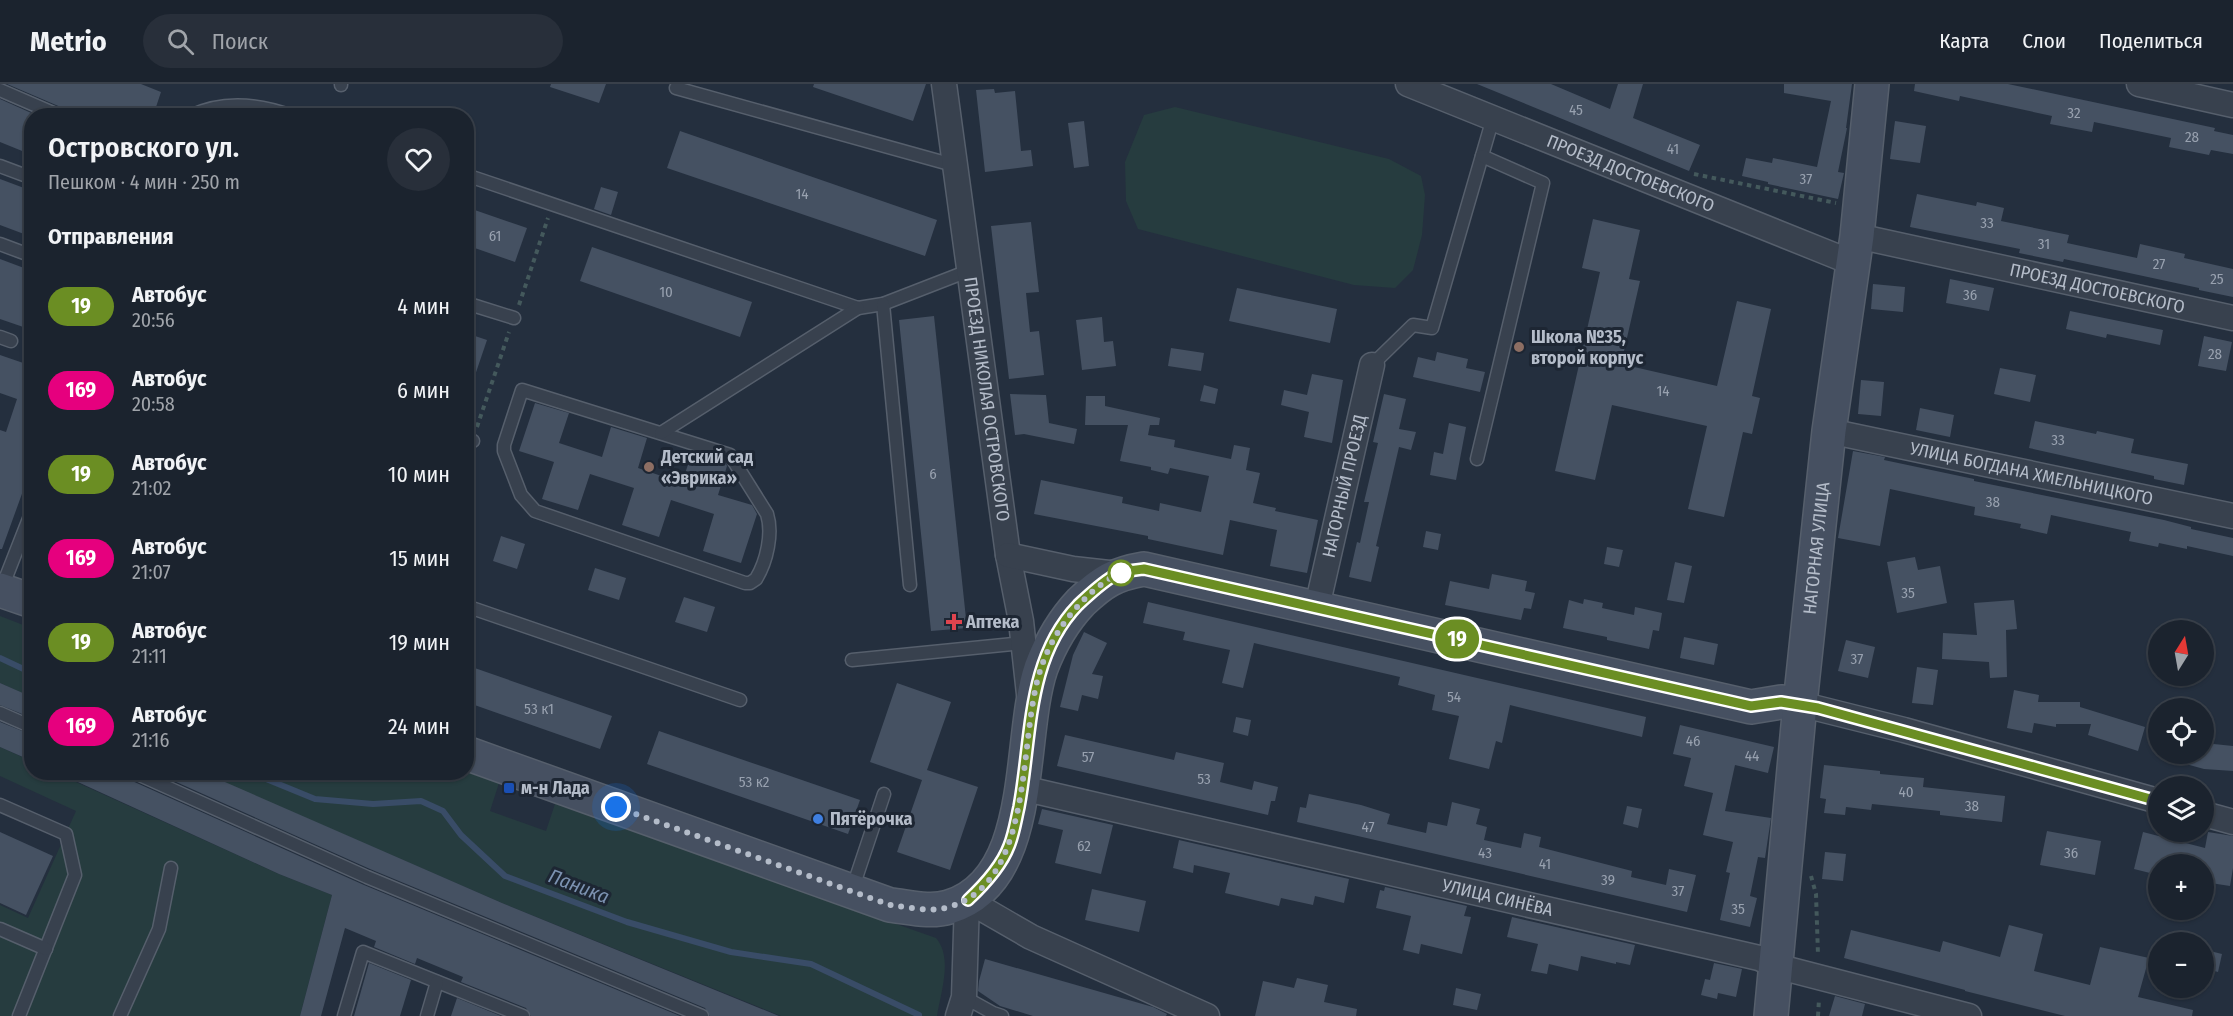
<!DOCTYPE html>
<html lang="ru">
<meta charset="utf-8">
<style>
:root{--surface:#1b232e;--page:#282f3a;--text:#f1f3f6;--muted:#a0a4aa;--line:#39404a}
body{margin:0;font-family:"Fira Sans Condensed",sans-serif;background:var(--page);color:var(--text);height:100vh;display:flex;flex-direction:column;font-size:22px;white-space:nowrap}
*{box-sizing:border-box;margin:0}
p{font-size:20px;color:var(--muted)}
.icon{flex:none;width:33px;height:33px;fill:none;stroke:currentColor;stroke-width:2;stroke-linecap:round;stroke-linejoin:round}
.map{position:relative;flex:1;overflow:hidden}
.drawer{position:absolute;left:24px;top:24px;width:450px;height:672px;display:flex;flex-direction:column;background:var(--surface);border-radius:24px;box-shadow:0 2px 4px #0004,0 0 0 2px var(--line)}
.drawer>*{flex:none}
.badge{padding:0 12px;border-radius:20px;font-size:21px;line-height:39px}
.needle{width:39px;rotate:11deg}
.controls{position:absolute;left:2148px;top:536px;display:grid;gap:12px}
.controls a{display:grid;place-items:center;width:66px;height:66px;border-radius:50%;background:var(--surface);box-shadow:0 2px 4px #0004,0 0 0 2px var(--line);font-size:30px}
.you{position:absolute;width:30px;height:30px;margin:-15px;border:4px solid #fff;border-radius:50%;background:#1a73e8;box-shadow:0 0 0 9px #1a73e833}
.map>.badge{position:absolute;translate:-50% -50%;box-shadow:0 0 0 3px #fff}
h2{padding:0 24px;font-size:22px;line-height:54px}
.round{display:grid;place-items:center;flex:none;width:63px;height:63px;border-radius:32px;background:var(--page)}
.head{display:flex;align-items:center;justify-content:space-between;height:102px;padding:0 24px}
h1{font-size:28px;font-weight:600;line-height:45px}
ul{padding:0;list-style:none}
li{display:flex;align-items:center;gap:18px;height:84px;padding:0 24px}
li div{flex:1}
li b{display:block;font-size:22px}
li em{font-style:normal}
li .badge{min-width:66px;font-weight:700;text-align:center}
header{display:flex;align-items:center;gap:36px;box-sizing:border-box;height:84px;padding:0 30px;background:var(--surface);border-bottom:2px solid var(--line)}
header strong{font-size:28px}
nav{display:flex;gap:33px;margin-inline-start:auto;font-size:21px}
.search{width:420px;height:54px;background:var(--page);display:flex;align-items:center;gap:15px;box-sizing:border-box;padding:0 21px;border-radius:33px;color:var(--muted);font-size:22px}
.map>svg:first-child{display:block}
.green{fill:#263c3f}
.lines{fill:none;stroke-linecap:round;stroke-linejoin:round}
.stream{stroke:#394c67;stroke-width:6}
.building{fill:#455162}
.lane-casing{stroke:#565f6c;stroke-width:15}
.street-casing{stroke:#565f6c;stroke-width:27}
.secondary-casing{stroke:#565f6c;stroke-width:36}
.path{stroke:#44595c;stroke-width:4;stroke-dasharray:4.5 4.5;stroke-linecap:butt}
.lane{stroke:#38414e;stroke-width:12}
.street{stroke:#38414e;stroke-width:24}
.secondary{stroke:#465061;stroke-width:33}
.line-casing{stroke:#fff;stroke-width:14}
.line{stroke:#6b8e23;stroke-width:9}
.walk{stroke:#b4bcc9;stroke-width:6;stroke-dasharray:0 10.8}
.education-dot{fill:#8d6e63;stroke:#1d2633;stroke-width:2}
.stop-dot{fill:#fff;stroke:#6b8e23;stroke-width:3}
.health-dot{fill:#e0444e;stroke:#1d2633;stroke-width:2}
.transit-dot{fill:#1a4fb4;stroke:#1d2633;stroke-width:2}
.shop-dot{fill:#3f7fe0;stroke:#1d2633;stroke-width:2}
.labels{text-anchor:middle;stroke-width:6;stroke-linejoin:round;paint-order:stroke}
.number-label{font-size:15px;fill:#98a1af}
.street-label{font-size:18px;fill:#b4bcc9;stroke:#1d2633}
.poi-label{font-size:18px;font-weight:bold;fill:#b4bcc9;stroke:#1d2633;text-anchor:start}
.water-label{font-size:20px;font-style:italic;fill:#7c92b1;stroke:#1d2633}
</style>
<header>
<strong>Metrio</strong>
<div class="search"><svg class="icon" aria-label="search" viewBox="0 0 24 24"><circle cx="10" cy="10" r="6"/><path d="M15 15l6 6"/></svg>Поиск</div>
<nav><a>Карта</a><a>Слои</a><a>Поделиться</a></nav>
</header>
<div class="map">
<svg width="2233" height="932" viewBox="0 0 2233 932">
<rect width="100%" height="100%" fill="#242f3e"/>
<g class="green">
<path d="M1175,23l214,52 32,17 4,19 -3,40 -9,35 -18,18 -41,-3 -216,-56 -12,-28 -1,-39 19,-47z"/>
<path d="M0,532l31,12v69l-31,-14z"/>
<path d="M0,663l31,14 1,11 24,1 223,101 53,21 -32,121h-300v-111l28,13 48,-107 -76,-35z"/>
<path d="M318,688h148l33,11 -9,28 56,20 9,-27 381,134c17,20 5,53 1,78h-156l-279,-113 -300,-130z"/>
</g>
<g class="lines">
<g class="stream">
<path d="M0,574l32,15"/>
<path d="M249,688l66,27 58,5 48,-3 22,10 18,24 44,41 122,46 104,30 80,12 108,51"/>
</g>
</g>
<g class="building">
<path d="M7,0h134l20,8 -8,24h-85l-5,-8z"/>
<path d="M551,0h55l-7,19 -49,-16z"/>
<path d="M814,0h112l-13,37 -100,-34z"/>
<path d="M1477,0h74l59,25 8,-25h25l-10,34 67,27 -11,26z"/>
<path d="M1784,0h68l-6,44h1l-9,44 6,1 -6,26 -70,-15v-2l-26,-6 4,-18 26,5 1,-5 44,9 14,-66 -47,-8z"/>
<path d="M1915,0h93l207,44 -1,3 19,4v19l-22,-4 -2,5 -40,-8 2,-9 -77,-16 -2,10 -42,-8 2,-8 -92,-20 -1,5 -45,-10z"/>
<path d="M994,5l1,4 20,-2 6,60 10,-1 2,16 -48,6 -9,-82z"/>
<path d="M0,15l38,17h-6v39l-32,-13z"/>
<path d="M1084,37l5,45 -15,2 -6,-45z"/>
<path d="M1895,37l31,5 -6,37 -30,-4z"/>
<path d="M680,47l257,89 -12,36 -258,-88z"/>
<path d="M0,95l32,12v46l-32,-12z"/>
<path d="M601,103l17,5 -7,23 -17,-6z"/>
<path d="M1917,110l59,12 1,-4 27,6 -3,13 68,14 -2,8 70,15 3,-14 45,10 -1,4 49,11v28l-34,-7v-2l-135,-29 -1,3 -44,-9 1,-4 -110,-22z"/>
<path d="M466,123l61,21 -12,34 -49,-17z"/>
<path d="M1593,135l47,11 -11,49 11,2 -19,83 96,22 20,-85 34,8 -19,87 8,2 -8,36 -9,-2 -19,85 -36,-8 19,-83 -95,-21 -17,75 -40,-9 45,-199 -18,-4z"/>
<path d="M1031,138l8,70 -13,1 4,39 9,-1 5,44 -35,4 -18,-153z"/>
<path d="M592,163l160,55 -12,35 -160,-56z"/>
<path d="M0,175l32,12v59l-32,-11z"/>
<path d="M1950,195l44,9 -5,23 -43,-8z"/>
<path d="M1873,200l32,3 -2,25 -32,-3z"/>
<path d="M1237,204l100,21 -7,34 -101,-22z"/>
<path d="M2070,227l93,19 -3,15 -53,-11 -1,4 -40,-9z"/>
<path d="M934,232l33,312 -36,3 -32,-311z"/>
<path d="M1102,233l2,25 9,-1 3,25 -34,4 -6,-50z"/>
<path d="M466,249l21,7 -18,53h-3z"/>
<path d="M2204,252l28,6 -6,29 -28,-5z"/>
<path d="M1171,264l33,5 -3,18 -33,-5z"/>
<path d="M1437,268l31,7 -2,9 19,4 -5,20 -67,-15 5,-20 17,4z"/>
<path d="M0,271l32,11v100l-30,83h-2v-119l6,2 11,-33 -17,-6z"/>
<path d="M2000,284l36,7 -6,27 -36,-8z"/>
<path d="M1312,290l31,6 -11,63 -28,-6 5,-25 -28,-7 3,-15 23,5z"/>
<path d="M1861,296l23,2 -3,34 -23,-2z"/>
<path d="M1204,301l14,4 -3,15 -15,-3z"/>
<path d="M1010,310l36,1 3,28 28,6 -3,15 -50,-10 -9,1z"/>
<path d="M1384,310l22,5 -7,30 17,3 -5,18 -12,-3 -23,99 3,1 -8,35 -22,-5 8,-35 3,1 9,-41h-5l14,-59 -5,-1z"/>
<path d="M1086,312h19v10l55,12 -1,7h-9l-2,10 27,5 -1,7 57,12 3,-14 16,3 -4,22 14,3 -7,30 23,5 -1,3 43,9 -11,53 -37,-7 7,-36 -47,-10 -7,35 -75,-16v-3l-114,-22 7,-34 82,17 -1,6 37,8 1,-8 41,9 8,-36 -39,-8 -2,6 -17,-4v-3l-31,-6 8,-36h-43z"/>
<path d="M535,319l34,10 -10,30 43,14 9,-30 36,11 -9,30 44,15 10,-31 33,10 2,4 -9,29 34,10 5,9 -16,49 -38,-12 11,-37 -43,-14 -12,37 -37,-12 12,-37 -44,-14 -12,36 -36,-11 12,-37 -35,-11z"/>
<path d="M1920,324l34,7 -4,22 -34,-7z"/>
<path d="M2035,337l61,13 1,-3 37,8 -3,14 57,11 -4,21 -30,-6v-3l-125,-28z"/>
<path d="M1449,339l17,4 -10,53 -26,-5 4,-23 9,2z"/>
<path d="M1853,367l32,6 -1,3 90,19v2l190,39 27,7v2l42,9v18l-46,-10v3l-28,-6 -1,4 -29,-6 2,-9 -80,-17 -4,19 -27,-6 1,-4 -47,-9 1,-8 -85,-18 -10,57 -42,-8z"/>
<path d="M1426,447l15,3 -3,16 -15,-3z"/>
<path d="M501,452l24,8 -8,25 -24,-8z"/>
<path d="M1607,463l16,3 -4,17 -15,-3z"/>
<path d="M1915,473l3,13 22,-4 7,37 -50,10 -10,-51z"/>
<path d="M1675,478l17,4 -8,37 -17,-3z"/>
<path d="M595,484l31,10 -7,22 -31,-10z"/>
<path d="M1492,490l35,7 -2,10 10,2 -4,16 -7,-1 -3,12 -76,-15 5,-24 39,8z"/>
<path d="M684,513l31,10 -8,25 -32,-10z"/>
<path d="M1584,515l19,4 -1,5 32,7 1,-8 27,6 -3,18 -6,-1 -4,19 -42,-9v-3l-44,-9 6,-28 14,4z"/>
<path d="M2014,516l3,29 -11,1 1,47 -17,1 -1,-16 -47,-3 1,-26 34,2 -3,-32z"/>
<path d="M1148,518l498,115 -4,20 -132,-32 -8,38 -6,-2 -7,28 -40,-10 10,-43 -27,-6 3,-15 -37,-10 2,-8 -146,-34 -11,45 -21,-5 8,-33 -47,-10 2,-8 -42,-9z"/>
<path d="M1084,548l23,11 -15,31 11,2 -5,23 -16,-4 -4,16 -18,-4 13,-52z"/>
<path d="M1684,553l34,7 -4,21 -34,-7z"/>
<path d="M1846,556l29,7 -7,31 -30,-7z"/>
<path d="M466,581l146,51 -12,33 -134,-47z"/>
<path d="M1917,583l21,3 -5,35 -21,-2z"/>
<path d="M0,599l32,14v21l-32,-13z"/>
<path d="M897,599l54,19 -24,68 51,17 -28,83 -53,-18 25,-72 -52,-18z"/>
<path d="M2014,606l25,5 -1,7h42v5l65,20 -7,24 -50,-16 3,-11h-35v3l-22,-4 -2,10 -25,-5z"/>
<path d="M1236,633l15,3 -3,16 -15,-4z"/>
<path d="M0,638l32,13v26l-32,-14z"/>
<path d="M1680,641l94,22 -6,26 -33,-8 -10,46 46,7 -6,40 -7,-1 -8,39 7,2 -7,29 -30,-7 10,-47 -4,-1 7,-30 -30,-7 10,-42 -29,-7 7,-28 -18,-4z"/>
<path d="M659,647l201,69 -12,34 -201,-70z"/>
<path d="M1065,651l109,25 2,-8 48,11 -4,19 32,8 2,-9 24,6 -3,14h-4l-3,14 -211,-49z"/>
<path d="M2204,659l29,3v25l-29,-2 -40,-11 1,-5h39z"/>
<path d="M1824,681l56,6v3l44,4 -1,9 82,9 -3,26 -62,-7v-4l-68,-7 -1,6 -25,-3 -1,8 -21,-2 2,-14 -6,-1z"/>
<path d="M56,688h69l5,8 234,105 316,131h-149l-5,-8 -65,-26 2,-5 -46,-19 -2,6 -41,-17 2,-6 -31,-13 -24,88h-21l32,-121 -53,-21z"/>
<path d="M154,688h48l300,131 277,113h-69l-5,-8 -335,-139z"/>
<path d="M1309,710l52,11 29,9 -3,10 39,9 2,-11 19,4 5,-24 28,7 -4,15 11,3 -3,13 37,8 3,-15 17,4 -2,10 93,24 -1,6 35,8 3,-16 27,6 -9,37 -390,-90 3,-15 6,1z"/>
<path d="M1627,722l15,3 -4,19 -15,-4z"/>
<path d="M1042,725l71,16 -12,49 -46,-11 8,-33 -25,-6z"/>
<path d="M2047,747l54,10 -6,34 -55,-10z"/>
<path d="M0,748l53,24 -27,59 -26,-12z"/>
<path d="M2143,748l62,16 3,-16 25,4v32l-3,18 -26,-4v-18h-46v11l-24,-6z"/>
<path d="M1179,756l170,39 -5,24 -29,-7 -2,9 -32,-7 -2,8 -54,-13 5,-20 -36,-8 -1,8 -20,-5z"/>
<path d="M1825,768l21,2 -3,27 -21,-2z"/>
<path d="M1385,803l82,19 -3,10 7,1 -9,37 -41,-10 -2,10 -16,-4 8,-34 -35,-8 4,-18 4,1z"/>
<path d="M1092,805l54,12 -7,31 -54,-12z"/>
<path d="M1512,833l123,28 -5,20 -14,-3v2l-35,-8 -3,15 -29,-7 -2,10 -16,-3 7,-27 -31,-7z"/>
<path d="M2009,841l34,9 -9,37 56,14 10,-38 49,11 -11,39 55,13 -1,6h-127l-100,-25v-1l-121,-32 7,-28 89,22 3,-11 57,16z"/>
<path d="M2206,866l16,4 -4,18 -14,-4z"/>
<path d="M985,875l168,48 14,7 -1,2h-133l-33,-10 -22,-15 1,-10z"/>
<path d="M369,879l42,17 -11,36h-46z"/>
<path d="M1714,879l28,6 -6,28 -18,-4 -1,6 -16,-4 4,-16 5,1z"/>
<path d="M1297,894l31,7 -4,17 33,7 -1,7h-101l8,-35 31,7z"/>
<path d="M1456,904l25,6 -4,16 -24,-5z"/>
<path d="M1835,912l30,8 -3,12h-33z"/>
<path d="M457,914l44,18h-50z"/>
</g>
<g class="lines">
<g class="lane-casing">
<g id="lane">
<path d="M341,1v-1"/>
<path d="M676,4l277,77"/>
<path d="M0,6l60,26"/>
<path d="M190,32c33,-16 69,-12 102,0"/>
<path d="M0,82l32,12"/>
<path d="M466,91l392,133 25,-4 85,-33"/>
<path d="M0,160l32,12"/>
<path d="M466,219l48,15"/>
<path d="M883,220l27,281"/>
<path d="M0,253l11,4"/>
<path d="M1372,281l41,-40 19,3 61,-210"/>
<path d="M522,306l208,65 37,59c6,19 0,47 -11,65l-6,4h-5l-210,-72 -14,-16 -17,-44v-6z"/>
<path d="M661,349l197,-125"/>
<path d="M466,354l7,3"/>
<path d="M1477,375l66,-276 -61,-27"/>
<path d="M1,506l31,-79"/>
<path d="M466,522l274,94"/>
<path d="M852,576l171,-17"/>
<path d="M0,629l32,14"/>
<path d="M133,688l234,105 335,139"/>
<path d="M0,721l66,29 9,41 -56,141"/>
<path d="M852,806l32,-96"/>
<path d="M0,845l46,20"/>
<path d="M964,913l29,16 9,3"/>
<path d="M120,932l39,-87 12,-61"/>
<path d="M344,932l19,-64 160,64"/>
<path d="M427,932l10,-34"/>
</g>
</g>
<g class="street-casing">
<g id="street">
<path id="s1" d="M944,0l64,471 13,66 8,73"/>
<path id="s2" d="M1408,0l445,179"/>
<path d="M2139,0l94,21"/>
<path id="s3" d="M1857,152l376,82"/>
<path id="s4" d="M1829,347l404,85"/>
<path d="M1008,471l65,14 45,5"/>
<path id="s5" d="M1317,523l55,-242"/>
<path d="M1800,620l104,26 254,71"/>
<path id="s6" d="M1022,704l737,170 17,8 193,50"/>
<path d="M2204,730l29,8"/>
<path d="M958,932l6,-19 3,-97 64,37 176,79"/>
</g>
</g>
<g class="secondary-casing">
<g id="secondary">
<path d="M0,506l32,11"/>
<path d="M466,669l424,152c19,2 40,8 59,2 89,-27 68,-169 92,-239 9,-24 22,-47 40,-66 22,-21 34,-28 63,-33l607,138 30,-5 19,2"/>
<path id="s7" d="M1771,932l29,-312 29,-273 28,-195 15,-152"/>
</g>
</g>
<g class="path">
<path d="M1694,90l142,29"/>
<path d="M519,221l29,-87"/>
<path d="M477,343l32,-95"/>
<path d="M1811,792l5,18 2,61"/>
<path d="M1818,932l1,-17"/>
</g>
<use href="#lane" class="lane"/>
<use href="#street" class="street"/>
<use href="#secondary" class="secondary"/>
</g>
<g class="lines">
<g class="line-casing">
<path id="line" d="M968,816c16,-15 33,-33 41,-54 5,-12 7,-26 10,-39 13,-69 7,-148 59,-202 12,-11 25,-24 39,-31 8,-3 19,-4 27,-5l607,137 30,-4 37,6 340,93"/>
</g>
<use href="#line" class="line"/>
<path class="walk" d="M616,723l274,98c19,2 40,8 59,2 88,-26 68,-169 92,-239 8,-24 22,-47 40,-65 11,-12 25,-24 40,-30"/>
</g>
<g class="education-dot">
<circle cx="1519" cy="263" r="6"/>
<circle cx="649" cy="383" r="6"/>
</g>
<circle class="stop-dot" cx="1121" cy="489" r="12"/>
<path class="health-dot" d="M951 529h6v6h6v6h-6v6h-6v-6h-6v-6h6z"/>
<rect class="transit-dot" x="503" y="698" width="12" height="12" rx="3"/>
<circle class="shop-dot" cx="818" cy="735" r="6"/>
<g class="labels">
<g class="number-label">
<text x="1576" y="31">45</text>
<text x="2074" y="34">32</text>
<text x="2192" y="58">28</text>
<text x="1673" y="70">41</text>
<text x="1806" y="100">37</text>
<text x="802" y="115">14</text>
<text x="1987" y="144">33</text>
<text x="495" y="157">61</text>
<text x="2044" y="165">31</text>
<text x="2159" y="185">27</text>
<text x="2217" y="200">25</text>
<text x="666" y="213">10</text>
<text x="1970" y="216">36</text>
<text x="2215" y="275">28</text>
<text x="1663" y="312">14</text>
<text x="2058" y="361">33</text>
<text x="933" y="395">6</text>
<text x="1993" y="423">38</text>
<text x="1908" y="514">35</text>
<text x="1857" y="580">37</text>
<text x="1454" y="618">54</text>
<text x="539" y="630">53 к1</text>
<text x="1693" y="662">46</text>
<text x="1752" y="677">44</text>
<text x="1088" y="678">57</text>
<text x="1204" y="700">53</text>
<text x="754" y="703">53 к2</text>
<text x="1906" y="713">40</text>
<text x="1972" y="727">38</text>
<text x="1368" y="748">47</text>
<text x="1084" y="767">62</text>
<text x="1485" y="774">43</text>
<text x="2071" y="774">36</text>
<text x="1545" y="785">41</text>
<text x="1608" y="801">39</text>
<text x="1678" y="812">37</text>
<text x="1738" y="830">35</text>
</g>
<g class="street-label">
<text dy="6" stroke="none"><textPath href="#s2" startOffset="240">ПРОЕЗД ДОСТОЕВСКОГО</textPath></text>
<text dy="6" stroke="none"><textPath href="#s3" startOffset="246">ПРОЕЗД ДОСТОЕВСКОГО</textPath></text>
<text dy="6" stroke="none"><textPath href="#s1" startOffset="318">ПРОЕЗД НИКОЛАЯ ОСТРОВСКОГО</textPath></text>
<text dy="6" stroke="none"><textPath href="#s4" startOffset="207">УЛИЦА БОГДАНА ХМЕЛЬНИЦКОГО</textPath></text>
<text dy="6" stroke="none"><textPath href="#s5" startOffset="124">НАГОРНЫЙ ПРОЕЗД</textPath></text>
<text dy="6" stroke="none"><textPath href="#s7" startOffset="470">НАГОРНАЯ УЛИЦА</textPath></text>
<text dy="6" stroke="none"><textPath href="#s6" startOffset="488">УЛИЦА СИНЁВА</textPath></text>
</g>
<g class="poi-label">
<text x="1531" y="259">Школа №35,<tspan x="1531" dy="21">второй корпус</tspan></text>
<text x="661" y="379">Детский сад<tspan x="661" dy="21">«Эврика»</tspan></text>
<text x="966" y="544">Аптека</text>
<text x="521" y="710">м-н Лада</text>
<text x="830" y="741">Пятёрочка</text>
</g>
<g class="water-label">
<text transform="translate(579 802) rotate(21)" y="7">Паника</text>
</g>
</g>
</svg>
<div class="controls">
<a><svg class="needle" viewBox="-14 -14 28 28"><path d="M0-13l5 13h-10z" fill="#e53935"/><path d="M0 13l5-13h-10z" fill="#a0a4aa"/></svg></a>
<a><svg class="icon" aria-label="locate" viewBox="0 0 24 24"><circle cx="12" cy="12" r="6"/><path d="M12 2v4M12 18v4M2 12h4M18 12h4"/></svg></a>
<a><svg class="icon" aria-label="layers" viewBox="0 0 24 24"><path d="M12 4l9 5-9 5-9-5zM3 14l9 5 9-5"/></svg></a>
<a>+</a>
<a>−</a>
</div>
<div class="you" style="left:616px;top:723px"></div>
<b class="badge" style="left:1457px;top:555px;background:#6b8e23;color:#fff">19</b>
<section class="drawer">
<div class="head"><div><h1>Островского ул.</h1><p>Пешком · 4 мин · 250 m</p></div><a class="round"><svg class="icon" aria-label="heart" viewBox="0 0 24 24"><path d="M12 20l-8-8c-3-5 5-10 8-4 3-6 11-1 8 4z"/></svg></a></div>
<h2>Отправления</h2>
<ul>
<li><span class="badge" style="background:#6b8e23;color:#fff">19</span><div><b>Автобус</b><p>20:56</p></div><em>4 мин</em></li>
<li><span class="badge" style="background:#e6007e;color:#fff">169</span><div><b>Автобус</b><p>20:58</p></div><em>6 мин</em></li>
<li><span class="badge" style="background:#6b8e23;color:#fff">19</span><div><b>Автобус</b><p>21:02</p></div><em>10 мин</em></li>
<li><span class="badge" style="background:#e6007e;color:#fff">169</span><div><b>Автобус</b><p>21:07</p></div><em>15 мин</em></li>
<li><span class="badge" style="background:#6b8e23;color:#fff">19</span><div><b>Автобус</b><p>21:11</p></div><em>19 мин</em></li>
<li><span class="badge" style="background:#e6007e;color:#fff">169</span><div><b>Автобус</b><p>21:16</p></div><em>24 мин</em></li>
</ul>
</section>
</div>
